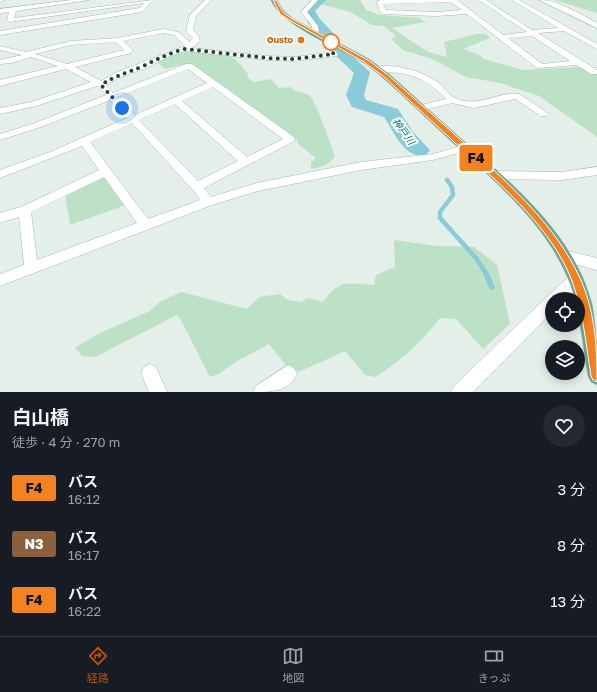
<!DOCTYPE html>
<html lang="ja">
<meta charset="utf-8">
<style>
:root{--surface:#171b24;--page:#242831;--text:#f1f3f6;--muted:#9ea1a6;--line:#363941;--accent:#b45309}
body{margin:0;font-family:"Golos Text","Noto Sans JP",sans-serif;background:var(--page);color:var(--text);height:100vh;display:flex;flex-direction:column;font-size:15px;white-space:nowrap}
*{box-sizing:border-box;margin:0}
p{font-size:13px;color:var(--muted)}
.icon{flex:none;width:22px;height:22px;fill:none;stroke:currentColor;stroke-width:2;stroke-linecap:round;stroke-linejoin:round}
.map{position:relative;height:392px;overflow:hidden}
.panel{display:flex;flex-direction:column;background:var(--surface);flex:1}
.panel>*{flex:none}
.badge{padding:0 8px;border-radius:3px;font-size:14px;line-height:26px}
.buttons{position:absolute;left:545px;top:292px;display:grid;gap:8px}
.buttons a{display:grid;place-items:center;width:40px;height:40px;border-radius:50%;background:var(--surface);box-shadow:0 2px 10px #0003;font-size:20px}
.you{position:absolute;width:20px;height:20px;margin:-10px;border:3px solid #fff;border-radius:50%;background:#1a73e8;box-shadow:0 0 0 6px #1a73e833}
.map>.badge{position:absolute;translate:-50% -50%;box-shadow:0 0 0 2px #fff}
.round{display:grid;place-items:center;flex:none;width:42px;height:42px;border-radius:21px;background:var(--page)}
.head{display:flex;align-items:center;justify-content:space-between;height:68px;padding:0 12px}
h1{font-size:19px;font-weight:700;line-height:30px}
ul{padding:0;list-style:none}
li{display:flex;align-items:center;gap:12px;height:56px;padding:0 12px}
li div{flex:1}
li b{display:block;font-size:15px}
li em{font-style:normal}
li .badge{min-width:44px;font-weight:700;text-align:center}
.tab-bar{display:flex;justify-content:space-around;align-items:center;height:56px;border-top:1px solid var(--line);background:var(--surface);font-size:11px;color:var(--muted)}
.tab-bar a{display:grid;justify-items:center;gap:2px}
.tab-bar .current{color:var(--accent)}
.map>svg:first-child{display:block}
.green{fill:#bce1c6}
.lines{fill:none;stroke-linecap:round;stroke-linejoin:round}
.stream-far2{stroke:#89cbd7;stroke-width:3.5}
.stream-far1{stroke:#89cbd7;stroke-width:4.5}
.stream{stroke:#89cbd7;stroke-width:5.5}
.river{fill:#89cbd7;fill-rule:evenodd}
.minor-casing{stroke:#a6b8b2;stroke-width:1}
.major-casing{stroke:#c1cac8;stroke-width:1}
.minor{fill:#fff;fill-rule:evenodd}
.major{fill:#66a797;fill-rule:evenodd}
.line{fill:#f58220;stroke:#fff}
.walk{stroke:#22423a;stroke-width:4;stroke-dasharray:0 7.2}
.food-dot{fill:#e8710a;stroke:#f5fbf8;stroke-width:1.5}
.stop-dot{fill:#fff;stroke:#f58220;stroke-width:2}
.labels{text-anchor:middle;stroke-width:4;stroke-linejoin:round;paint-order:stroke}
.far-food-label{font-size:9px;font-weight:bold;fill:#c56008;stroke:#f5fbf8;text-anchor:end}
.far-water-label{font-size:10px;font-style:italic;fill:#167183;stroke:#f5fbf8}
</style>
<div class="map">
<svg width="597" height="392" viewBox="0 0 597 392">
<rect width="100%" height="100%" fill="#e4efea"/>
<g class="green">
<path d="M322,0h38l6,10 14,5 39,3 6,4 -33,6 36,24 19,5 -3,-15 33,-8h9l4,4 -27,11 16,6 5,4 39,11 55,-3 19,6v64l-58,-41 -39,-13 -34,-6 -34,-18 -29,-9 -12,-11 5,-3 -12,-10 -12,-1 -22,-13 -29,-8z"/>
<path d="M554,0h43v13z"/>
<path d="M188,48l45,10c7,4 9,10 15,16v4l6,4 17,-3 8,9 11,-1c8,7 12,4 20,9 4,2 22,51 25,60 -6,9 -13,11 -24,13v-7l5,-4 -17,-13 -3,-6 -110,-75 -21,5 -8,-7 12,-10z"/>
<path d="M104,176l22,29 -56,20 -5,-31z"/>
<path d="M394,240l43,6 37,1 23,18 13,59 -27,25 -27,-30 -16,-1c-20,26 -37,40 -64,59l-11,-2 -20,-24 -46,21 -14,-8 -16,-20 -32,17 -18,13 -9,3 -27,-53 -6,-9 -82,42 -13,-1 -7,-8 23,-14 52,-23 8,-8 23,-11 66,17 12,-12 21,-3 8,6 13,2 7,-4 15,4c17,-24 25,-19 51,-17l2,-10 19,-8z"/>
</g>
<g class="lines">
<path class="stream-far2" d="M447,180l1,1"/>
<path class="stream-far1" d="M447,180l5,7 1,8 -13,17v6l36,40 11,17"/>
<path class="stream" d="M486,274l6,13"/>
<g class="river">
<path d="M313,0h13l-11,11 4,7 15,16 -2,3h-10l-14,-14 -5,-12z"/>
<path d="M338,47l5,1 27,24 -6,23 2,5 32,9 15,23 17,18 -4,5c-21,5 -32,-23 -42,-38l-32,-10 -6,-12 8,-22 -23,-22 2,-3z"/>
</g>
<g class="minor-casing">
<g id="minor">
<path d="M0,0h5l-5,2z"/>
<path d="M72,0h17l-73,11 -2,7 139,-18 -11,12 -142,23v-4l140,-23 4,-5 -134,19 -3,-2 2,-8 -9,1v-4z"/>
<path d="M205,0h6l-15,16 -3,14 6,7 1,4 -8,7 75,8 27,1 34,-4 -3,-3 9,-7 7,2 -7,5 4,4 -1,2 -43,5 -27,-1 -82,-9 -17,6 -22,11 -25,9 -15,8 7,8 73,-29h6l102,73 1,2 -1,2 -90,47 7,9 46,-14 104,-21 72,-8 32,-9 5,3 -1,2 -36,10 -72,10 -103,21 -46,14 -212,81v-12l24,-9 -5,-48 -19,6v-10l21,-6 78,-37 -17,-24 -82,32v-8l50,-18 77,-34 -17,-18 -69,27 -41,13v-6l35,-11 71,-28 -9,-9 -61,20 -36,8v-6l31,-6 60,-20 -25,-13 -66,17v-6l58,-14 -27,-9 -19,6 -12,1v-4l22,-5 -22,-5v-4l26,6 45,-11 47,-3 45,-9 15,3 12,10 3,-4 -7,-7 4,-16zM163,33l11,2 11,11 -70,27 -14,8 -26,-14 56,-14 2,-3 -10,-9zM116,42l8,8 -57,14 -32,-10 36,-9zM188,69l19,14 -72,32 -18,-18zM213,87l70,52 -36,18 -65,-56zM175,104l63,57 -40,20 -59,-61zM132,123l61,67 7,10 -52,19 -58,-77zM104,177l33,46 -100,37 -6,-48z"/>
<path d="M312,0h6l-11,12 11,14 1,8 -3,2 -3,-2 -1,-8 -11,-14z"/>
<path d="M380,0h77l46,35 24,-3 -48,-32h7l46,30 26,-2 -46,-28h7l78,44v5l-33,-18 -26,2 59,37v4h-6l-14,-9 -40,3 -70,-54 -31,2 -53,-2 -3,-2 -3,-10zM451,2l11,8 -26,2 -50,-2 -3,-6zM532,36l38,25 -28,3 -34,-26z"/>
<path d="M539,0c20,0 41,14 58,23v5z"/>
<path d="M374,67c20,-4 49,4 65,16 5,4 10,13 16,15 24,11 46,-8 64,-4l30,20 -2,2h-6l-26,-17 -41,9 -22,-5 -31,8 -3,-1v-4l28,-7c-13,-14 -27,-23 -46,-26 -7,-1 -21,1 -27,-4z"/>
<path d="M597,167v8l-35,5 -68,-1 -6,-4 6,-4 68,1z"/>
<path d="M564,250l33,8v12l-38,-10 -2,-4 2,-4z"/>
<path d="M576,274l5,1 2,5 -2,5 -15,14h-14v13l-79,80h-22l3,-6 96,-92 21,-19z"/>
<path d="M150,364l6,3 11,25h-18l-8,-19 3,-6z"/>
<path d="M288,365l6,3 3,6c-8,18 -27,18 -44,18l3,-6z"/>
</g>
</g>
<g class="major-casing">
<path id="major" d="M271,0h6l6,10 9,8 77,41 19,14c24,21 46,42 70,63 53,47 115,96 134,168 5,26 5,53 5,81l-6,-3 -3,-6 -10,-65v-12h-3c-18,-66 -75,-113 -124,-158 -23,-21 -45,-43 -69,-64 -6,-5 -13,-11 -20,-15 -23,-14 -82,-37 -91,-62z"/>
</g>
<use href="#minor" class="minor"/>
<use href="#major" class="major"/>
</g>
<path class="line" d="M273,0h3l7,12 8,6 77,42 19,14c28,25 56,50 84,75 42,39 85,77 109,129 14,30 17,66 17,98v6l-4,-2 -2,-4c-5,-31 -8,-65 -19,-95 -20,-52 -67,-92 -106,-128 -28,-26 -55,-51 -83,-77l-19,-14 -75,-42 -9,-6z"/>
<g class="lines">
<path class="walk" d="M122,108l-21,-23c14,-9 25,-12 40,-18 15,-7 28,-14 44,-18l82,9 27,1 40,-5 -5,-4 7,-5 -5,-3"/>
</g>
<circle class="food-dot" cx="301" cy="40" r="4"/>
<circle class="stop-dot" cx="331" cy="42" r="8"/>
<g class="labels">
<g class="far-food-label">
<text x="293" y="43">Gusto</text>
</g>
<g class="far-water-label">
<text transform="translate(404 131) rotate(54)" y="4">神戸川</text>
</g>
</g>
</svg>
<div class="buttons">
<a><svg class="icon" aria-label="locate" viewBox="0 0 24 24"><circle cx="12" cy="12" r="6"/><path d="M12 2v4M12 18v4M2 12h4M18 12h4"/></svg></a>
<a><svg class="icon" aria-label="layers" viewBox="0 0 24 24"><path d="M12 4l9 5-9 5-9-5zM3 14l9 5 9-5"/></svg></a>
</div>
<div class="you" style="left:122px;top:108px"></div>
<b class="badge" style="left:476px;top:158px;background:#f58220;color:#111">F4</b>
</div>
<section class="panel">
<div class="head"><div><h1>白山橋</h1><p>徒歩 · 4 分 · 270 m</p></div><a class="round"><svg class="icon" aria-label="heart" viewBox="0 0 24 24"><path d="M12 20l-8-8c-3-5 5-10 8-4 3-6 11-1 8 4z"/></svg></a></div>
<ul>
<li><span class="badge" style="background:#f58220;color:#111">F4</span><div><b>バス</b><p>16:12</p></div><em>3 分</em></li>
<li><span class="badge" style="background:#8b5e3c;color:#fff">N3</span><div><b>バス</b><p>16:17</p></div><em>8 分</em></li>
<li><span class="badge" style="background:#f58220;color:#111">F4</span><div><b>バス</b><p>16:22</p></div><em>13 分</em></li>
</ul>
</section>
<nav class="tab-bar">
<a class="current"><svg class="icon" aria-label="directions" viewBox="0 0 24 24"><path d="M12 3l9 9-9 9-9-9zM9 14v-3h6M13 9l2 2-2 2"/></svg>経路</a>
<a><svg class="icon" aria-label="map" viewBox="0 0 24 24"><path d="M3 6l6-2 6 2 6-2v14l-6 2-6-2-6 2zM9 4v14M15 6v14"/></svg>地図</a>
<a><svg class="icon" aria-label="tickets" viewBox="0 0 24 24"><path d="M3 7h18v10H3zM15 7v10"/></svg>きっぷ</a>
</nav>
